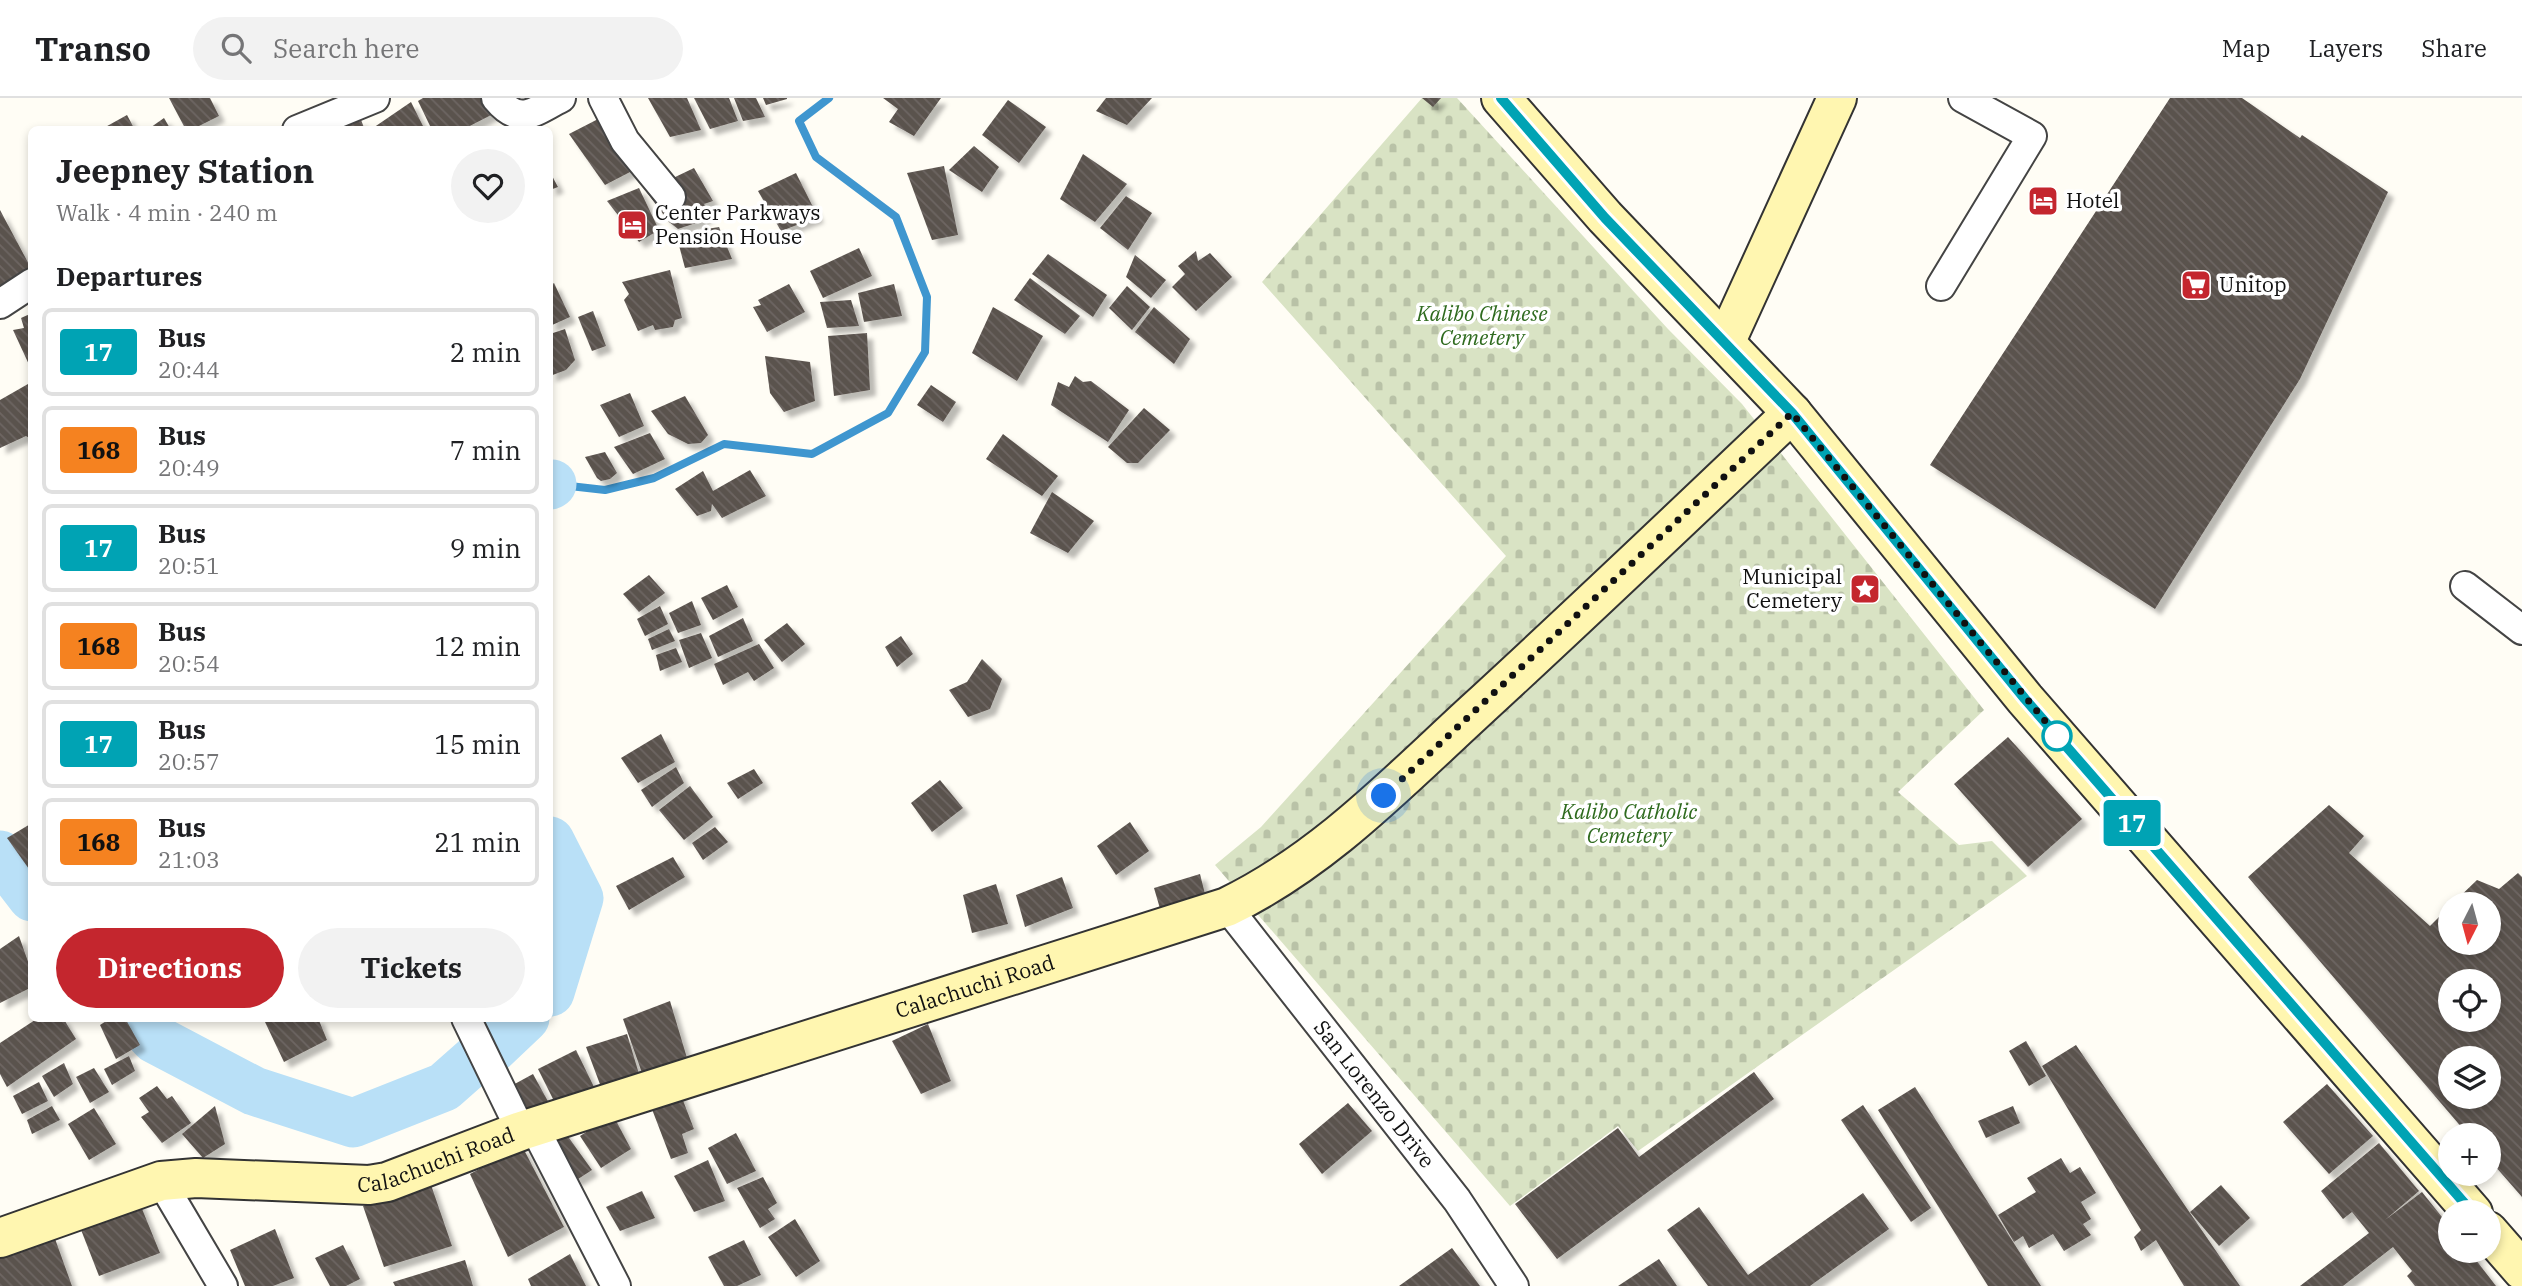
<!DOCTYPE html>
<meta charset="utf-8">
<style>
:root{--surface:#fff;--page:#f2f2f2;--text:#202124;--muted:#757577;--line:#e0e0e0;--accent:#c4262e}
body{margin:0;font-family:"IBM Plex Serif",serif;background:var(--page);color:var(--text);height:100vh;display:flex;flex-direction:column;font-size:26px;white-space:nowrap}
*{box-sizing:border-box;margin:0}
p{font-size:23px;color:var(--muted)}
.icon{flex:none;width:38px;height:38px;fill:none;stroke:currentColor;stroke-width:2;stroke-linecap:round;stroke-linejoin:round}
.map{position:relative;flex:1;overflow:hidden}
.sheet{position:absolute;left:28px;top:28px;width:525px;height:896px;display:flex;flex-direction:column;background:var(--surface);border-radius:10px;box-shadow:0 4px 10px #0003}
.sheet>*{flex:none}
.badge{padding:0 14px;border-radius:5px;font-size:24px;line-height:46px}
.needle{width:46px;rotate:186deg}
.buttons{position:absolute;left:2438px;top:794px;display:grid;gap:14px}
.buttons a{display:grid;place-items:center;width:63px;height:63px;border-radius:50%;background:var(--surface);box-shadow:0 4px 10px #0003;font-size:35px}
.you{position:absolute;width:35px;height:35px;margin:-18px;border:5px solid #fff;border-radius:50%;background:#1a73e8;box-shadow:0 0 0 10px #1a73e833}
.map>.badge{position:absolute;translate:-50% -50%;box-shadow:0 0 0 4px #fff}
h2{padding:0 28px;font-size:26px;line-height:63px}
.round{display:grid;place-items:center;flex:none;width:74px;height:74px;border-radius:37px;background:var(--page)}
.overview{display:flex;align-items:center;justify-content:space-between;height:119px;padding:0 28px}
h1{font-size:33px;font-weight:700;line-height:52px}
.primary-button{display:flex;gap:14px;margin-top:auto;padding:14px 28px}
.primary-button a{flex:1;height:80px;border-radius:42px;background:var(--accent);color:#fff;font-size:28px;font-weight:700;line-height:80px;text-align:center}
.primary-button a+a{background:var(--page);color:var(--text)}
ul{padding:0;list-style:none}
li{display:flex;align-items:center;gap:21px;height:88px;margin:0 14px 10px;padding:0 14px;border:4px solid var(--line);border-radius:10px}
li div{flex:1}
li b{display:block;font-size:26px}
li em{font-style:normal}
li .badge{min-width:77px;font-weight:700;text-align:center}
header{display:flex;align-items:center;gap:42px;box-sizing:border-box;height:98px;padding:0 35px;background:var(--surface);border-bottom:2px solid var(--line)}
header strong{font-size:33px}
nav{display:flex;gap:38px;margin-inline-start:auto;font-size:24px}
.search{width:490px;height:63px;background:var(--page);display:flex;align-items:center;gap:18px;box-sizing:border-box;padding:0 24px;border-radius:38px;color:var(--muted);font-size:26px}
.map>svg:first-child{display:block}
.cemetery{fill:url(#cemetery-stones)}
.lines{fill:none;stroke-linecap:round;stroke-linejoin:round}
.stream{stroke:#3f96cf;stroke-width:8}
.river{stroke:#b9e0f7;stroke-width:49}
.building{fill:url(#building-back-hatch);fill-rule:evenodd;filter:url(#shadow)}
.street-casing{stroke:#444;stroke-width:32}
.secondary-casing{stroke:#333;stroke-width:42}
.street{stroke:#fff;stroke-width:28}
.secondary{stroke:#fff6b0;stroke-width:38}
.line-casing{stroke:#fff;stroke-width:16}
.line{stroke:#00a3b4;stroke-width:10}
.walk{stroke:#111;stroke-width:7;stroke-dasharray:0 12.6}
.stop-dot{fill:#fff;stroke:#00a3b4;stroke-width:3.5}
.labels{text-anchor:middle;stroke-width:7;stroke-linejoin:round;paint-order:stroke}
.poi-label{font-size:21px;fill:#111;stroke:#fff;text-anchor:start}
.park-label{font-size:21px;font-style:italic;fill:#2f6b1f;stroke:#fff}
.street-label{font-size:21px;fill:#111;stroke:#fff}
</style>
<header>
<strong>Transo</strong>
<div class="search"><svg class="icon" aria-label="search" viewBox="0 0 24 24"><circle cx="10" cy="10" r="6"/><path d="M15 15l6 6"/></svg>Search here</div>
<nav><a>Map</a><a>Layers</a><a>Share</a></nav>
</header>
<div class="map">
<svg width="2522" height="1188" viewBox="0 0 2522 1188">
<defs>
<pattern id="cemetery-stones" width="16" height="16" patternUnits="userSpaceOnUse" patternTransform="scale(1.75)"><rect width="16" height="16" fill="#d9e3c4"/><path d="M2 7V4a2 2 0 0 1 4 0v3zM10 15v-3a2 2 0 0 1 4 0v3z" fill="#b9c2a7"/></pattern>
<pattern id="building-back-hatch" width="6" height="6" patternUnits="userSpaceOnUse" patternTransform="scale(1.75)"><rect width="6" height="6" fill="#5a524d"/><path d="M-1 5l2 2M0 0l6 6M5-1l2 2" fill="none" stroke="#6d6662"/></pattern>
<filter id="shadow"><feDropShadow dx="6" dy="6" stdDeviation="2" flood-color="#0004"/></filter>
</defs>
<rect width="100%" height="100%" fill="#fffdf5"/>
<path class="cemetery" d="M1422,0h35l211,231 74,75 242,306 -86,82 61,53 33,-4 35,35 -389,275 -20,-25 -108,80 -295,-341 46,-38 245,-271 -244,-274z"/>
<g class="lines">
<path class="stream" d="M552,386l53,6 49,-12 70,-34 88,10 76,-41 37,-61 2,-55 -31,-80 -80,-60 -17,-36 30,-23"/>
<g class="river">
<path d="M550,387l2,-1"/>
<path d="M550,743l29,57 -29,94"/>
<path d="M0,757l32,42"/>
<path d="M135,920l20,21 99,52 99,32 91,-36 34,-30"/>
<path d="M491,952l34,-32"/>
</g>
</g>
<g class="building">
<path d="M169,0h41l9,18 -28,14h-5z"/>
<path d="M423,0h64l8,15 -33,17h-30l-14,-29z"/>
<path d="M648,0h39l14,32 -31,7z"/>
<path d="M694,0h35l9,23 -28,8z"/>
<path d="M734,0h22l9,19 -22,4z"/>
<path d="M763,0h24v1l-21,6z"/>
<path d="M883,0h58l-27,38 -25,-14 9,-13z"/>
<path d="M1106,0h46l-25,27 -31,-14z"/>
<path d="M1422,0h19l-8,9z"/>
<path d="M2170,0h72l58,40 2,-3 86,57 -88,187 -145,230 -225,-144z"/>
<path d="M1008,2l38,27 -27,36 -37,-28z"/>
<path d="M411,4l14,28h-55z"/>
<path d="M127,17l8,15h-35z"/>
<path d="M602,19l30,54 -27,14 -36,-51z"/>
<path d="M164,20l7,12h-24z"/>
<path d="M361,22l4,10h-28v-1z"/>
<path d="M974,48l25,21 -17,25 -33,-22z"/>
<path d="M1083,56l44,30 -32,38 -35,-23z"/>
<path d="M944,68l14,69 -26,5 -25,-67z"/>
<path d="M694,70l19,33 -9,3 8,9 -16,10 -18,6 -9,-7 -23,-31z"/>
<path d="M550,74l8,15 -8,3z"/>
<path d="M796,75l22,44 -37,14 -23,-40z"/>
<path d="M639,90l20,42 -20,12 -32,-41z"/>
<path d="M1126,98l26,17 -24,37 -28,-22z"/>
<path d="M0,112l32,60 -32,24z"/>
<path d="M719,129l13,32 -47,9 -9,-34z"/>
<path d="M859,150l13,28 -49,22 -13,-27z"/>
<path d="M1196,153l2,10 12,-8 22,24 -36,34 -24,-24 13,-13 -7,-8z"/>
<path d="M1048,156l59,41 -14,22 -61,-43z"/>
<path d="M1135,157l31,25 -15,18 -25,-21z"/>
<path d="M670,172l12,48 -7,2 -2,7 -18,3 -2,-5 -15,6 -14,-31 5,-6 -7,-12z"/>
<path d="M1030,180l50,38 -15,18 -51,-34z"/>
<path d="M554,185l16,34 -20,9v-40z"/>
<path d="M789,186l16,28 -38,20 -14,-25 8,-2 -3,-5z"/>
<path d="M894,186l8,32 -38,6 -6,-29z"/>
<path d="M1127,188l23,21 -18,23 -23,-22z"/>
<path d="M851,202l8,26 -32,2 -7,-26z"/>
<path d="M993,209l50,29 -26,45 -45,-28z"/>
<path d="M1154,209l36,32 -16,25 -39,-32z"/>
<path d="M593,213l13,35 -14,5 -14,-34z"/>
<path d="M32,215v58l-19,-41 11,-2 -3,-10z"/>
<path d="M565,231l10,31 -9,10 -16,6v-42z"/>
<path d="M867,235l3,57 -36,6 -6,-60z"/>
<path d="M765,258l45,6 5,39 -31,11 -14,-19z"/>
<path d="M1075,278l8,6 8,-1 38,29 -21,32 -57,-37 7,-23 11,5z"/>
<path d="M28,286l4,8v48l-6,-4 -26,12v-48z"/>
<path d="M931,287l25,17 -13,20 -26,-17z"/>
<path d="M630,295l14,33 -25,11 -19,-32z"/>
<path d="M685,298l23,39 -7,8 -13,1 -20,-10 -17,-23z"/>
<path d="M1144,310l26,22 -32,33h-11l-19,-16z"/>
<path d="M650,335l15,26 -32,15 -19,-27z"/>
<path d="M1003,336l55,42 -16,20 -56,-37z"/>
<path d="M605,354l12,21 -7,6 -9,2 -4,-3 -12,-21z"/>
<path d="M750,372l16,26 -44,22 -10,-14 -1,7 -14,5 -22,-27 28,-18 10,20z"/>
<path d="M1052,394l42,29 -26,32 -38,-20z"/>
<path d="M649,477l16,18 -26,19 -16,-18z"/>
<path d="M727,487l11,22 -25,13 -12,-22z"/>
<path d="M692,503l9,24 -23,8 -9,-20z"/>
<path d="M660,508l8,18 -23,12 -8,-17z"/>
<path d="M743,520l10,23 -35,16 -9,-21z"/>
<path d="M787,525l18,21 -23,18 -18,-22z"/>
<path d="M669,531l6,12 -23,9 -4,-11z"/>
<path d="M701,535l11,25 -23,10 -10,-28z"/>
<path d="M901,538l12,18 -16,13 -12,-20z"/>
<path d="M759,546l15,24 -20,13 -6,-9 -25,13 -9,-21z"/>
<path d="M676,550l6,14 -22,9 -4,-16z"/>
<path d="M982,561l20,20 -12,30 -22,8 -19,-27 18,-8z"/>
<path d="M661,636l14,28 -37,21 -17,-25z"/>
<path d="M2008,639l74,82 -54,48 -74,-83z"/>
<path d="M676,669l8,16 -32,24 -11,-17z"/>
<path d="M754,671l9,14 -25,16 -11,-16z"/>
<path d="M940,682l23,28 -31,24 -21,-29z"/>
<path d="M690,688l23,31 -29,23 -25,-30z"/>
<path d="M2329,707l35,31 -15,17 81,73 20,-20v37h38v-38h-37l26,-25 22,9 19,-16 4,4v320l-34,-39v-22h-19l-221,-259zM2450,884h38v38h-38zM2450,961h38v38h-38z"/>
<path d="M1130,724l19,29 -33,24 -19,-29z"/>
<path d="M32,725v44l-3,2 -22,-31z"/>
<path d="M715,729l13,15 -25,18 -11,-17z"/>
<path d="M673,759l12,20 -56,33 -13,-24z"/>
<path d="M1200,776l6,24 -45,14 -7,-24z"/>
<path d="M1062,779l11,31 -48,19 -9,-32z"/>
<path d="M996,786l12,40 -36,9 -9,-38z"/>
<path d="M19,838l13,37v14l-32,16v-54z"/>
<path d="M670,903l17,57 -45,15 -19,-54z"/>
<path d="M38,920h25l13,21 -69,48 -7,-13v-31z"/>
<path d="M111,920h14l15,27 -24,14 -16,-34z"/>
<path d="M272,920h46l9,22 -43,22 -19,-40z"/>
<path d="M928,926l23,57 -30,13 -29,-53z"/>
<path d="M627,936l12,40 -38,13 -15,-40z"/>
<path d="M2026,943l20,35 -17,10 -20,-35z"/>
<path d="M2076,947l114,168 50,73h-56l-28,-46 -15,11 -7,-14 7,-7 -99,-164z"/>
<path d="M576,952l18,37 -38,18 -18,-36z"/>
<path d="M129,958l6,15 -23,14 -8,-16z"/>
<path d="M64,965l9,21 -19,13 -12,-21z"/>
<path d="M94,970l15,24 -19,11 -14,-26z"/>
<path d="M1754,974l20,27 -217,160 -42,-55 103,-76 21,29z"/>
<path d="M533,976l17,31 -22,12 -17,-31z"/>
<path d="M39,984l9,19 -26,13 -9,-18z"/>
<path d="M2327,986l46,52 -44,38 -46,-52z"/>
<path d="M157,988l10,13 5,-3 19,27 -29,20 -21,-26 8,-5 -10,-14z"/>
<path d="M1915,989l126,199h-53l-110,-176z"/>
<path d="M679,992l15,39 -12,5 6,19 -17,6 -21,-55z"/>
<path d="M1348,1005l24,28 -50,43 -23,-30z"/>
<path d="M1863,1007l68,103 -20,14 -70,-102z"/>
<path d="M52,1008l8,14 -28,14 -5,-14z"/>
<path d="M215,1008l10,38 -22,14 -21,-24z"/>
<path d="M2013,1008l7,17 -34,15 -8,-17z"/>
<path d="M94,1010l22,36 -27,16 -21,-36z"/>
<path d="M613,1017l18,34 -30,19 -21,-32z"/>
<path d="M559,1026l33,46 -17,11 -29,-43z"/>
<path d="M736,1035l20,38 -29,13 -19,-36z"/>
<path d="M2379,1045l40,48 -34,29 37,-28 28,35v24h19l27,35h-81l-8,-10 5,-5 -19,-24 -50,39h-43l69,-53 -17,-21 -9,7 -22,-28z"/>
<path d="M522,1048l42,81 -56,30 -38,-83z"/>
<path d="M2061,1060l9,15 10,-6 16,26 -15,9 10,17 -8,5 8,11 -27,16 -11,-17 -24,14 -6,-12 -9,6 -16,-27 38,-23 -9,-14z"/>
<path d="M708,1062l17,41 -31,11 -20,-36z"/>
<path d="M763,1079l14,26 -9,6 7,10 -15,9 -23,-40z"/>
<path d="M430,1084l22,64 -68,21 -21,-61z"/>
<path d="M2221,1087l29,33 -31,28 -29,-34z"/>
<path d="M642,1093l13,27 -35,13 -14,-24z"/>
<path d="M1863,1095l26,36 -79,57h-102l-41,-56 32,-23 49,68z"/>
<path d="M138,1101l22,54 -61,23 -21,-54z"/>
<path d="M795,1121l25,42 -24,16 -28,-40z"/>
<path d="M275,1131l19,49 -21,8h-28l-15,-36z"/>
<path d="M54,1138l18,50h-72v-31z"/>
<path d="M744,1142l17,35 -24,11h-13l-16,-29z"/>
<path d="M343,1147l17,34 -14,7h-16l-15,-28z"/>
<path d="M1452,1150l28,38h-81z"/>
<path d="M570,1156l16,32h-55l-3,-7z"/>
<path d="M1659,1161l18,27h-59z"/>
<path d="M465,1162l8,26h-78l-2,-4z"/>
</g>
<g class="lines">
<g class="street-casing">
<g id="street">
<path d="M496,0c24,29 37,14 65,0"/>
<path d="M603,0l22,43 46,56"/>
<path d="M297,32l78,-32"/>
<path d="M1941,188l91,-150 -69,-38"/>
<path d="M0,206l32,-21"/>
<path d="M2465,488l57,44"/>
<path id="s1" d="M1227,809l230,293 57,86"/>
<path d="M466,920l55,113"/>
<path d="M534,1029l82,159"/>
<path d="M161,1083l62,105"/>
</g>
</g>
<g class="secondary-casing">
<g id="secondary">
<path d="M1501,0l104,119 187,196 233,286 448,514"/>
<path d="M1726,243l111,-243"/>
<path d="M2488,1133l34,39"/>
<path id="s2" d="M0,1140l161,-57 35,-3 173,7 18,-3 134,-51 706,-224c95,-46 168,-122 245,-193 108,-99 214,-200 320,-301"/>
</g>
</g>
<use href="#street" class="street"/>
<use href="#secondary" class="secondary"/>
</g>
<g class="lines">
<g class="line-casing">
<path id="line" d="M1501,0l104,120 187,195 233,286 448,514"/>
</g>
<use href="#line" class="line"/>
<path class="walk" d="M1384,698l408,-383 267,325 -2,-2"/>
</g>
<defs>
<g id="hotel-square" transform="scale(1.575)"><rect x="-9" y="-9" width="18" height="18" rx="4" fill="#c4262e" stroke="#fff"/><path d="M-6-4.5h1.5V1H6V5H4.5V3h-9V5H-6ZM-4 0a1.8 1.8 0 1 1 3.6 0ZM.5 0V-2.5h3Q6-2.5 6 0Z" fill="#fff"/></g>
<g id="supermarket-square" transform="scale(1.575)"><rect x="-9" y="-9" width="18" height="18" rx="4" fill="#c4262e" stroke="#fff"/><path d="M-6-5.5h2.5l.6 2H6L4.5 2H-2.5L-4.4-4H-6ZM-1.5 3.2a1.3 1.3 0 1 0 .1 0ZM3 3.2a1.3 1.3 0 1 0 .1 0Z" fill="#fff"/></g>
<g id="sight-square" transform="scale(1.575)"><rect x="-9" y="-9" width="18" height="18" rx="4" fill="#c4262e" stroke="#fff"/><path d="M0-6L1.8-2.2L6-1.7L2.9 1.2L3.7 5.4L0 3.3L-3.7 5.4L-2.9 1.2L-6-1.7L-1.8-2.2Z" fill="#fff"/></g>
</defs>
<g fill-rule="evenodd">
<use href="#hotel-square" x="2043" y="103"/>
<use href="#hotel-square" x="632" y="127"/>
<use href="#supermarket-square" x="2196" y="187"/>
<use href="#sight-square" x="1865" y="491"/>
</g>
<circle class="stop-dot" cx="2057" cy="638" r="14"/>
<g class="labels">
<g class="poi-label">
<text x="2066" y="110">Hotel</text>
<text x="655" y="122">Center Parkways<tspan x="655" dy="24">Pension House</tspan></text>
<text x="2219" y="194">Unitop</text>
<text x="1842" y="486" text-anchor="end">Municipal<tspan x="1842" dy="24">Cemetery</tspan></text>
</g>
<g class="park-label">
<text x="1482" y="223">Kalibo Chinese<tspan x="1482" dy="24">Cemetery</tspan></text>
<text x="1629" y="721">Kalibo Catholic<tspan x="1629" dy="24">Cemetery</tspan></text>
</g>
<g class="street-label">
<text dy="7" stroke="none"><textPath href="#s2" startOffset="1017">Calachuchi Road</textPath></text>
<text dy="7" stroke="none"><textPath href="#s1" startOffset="238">San Lorenzo Drive</textPath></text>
<text dy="7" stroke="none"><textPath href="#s2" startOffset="450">Calachuchi Road</textPath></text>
</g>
</g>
</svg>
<div class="buttons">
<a><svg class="needle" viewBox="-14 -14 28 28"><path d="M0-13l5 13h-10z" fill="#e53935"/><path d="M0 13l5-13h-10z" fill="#757577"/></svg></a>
<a><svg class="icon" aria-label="locate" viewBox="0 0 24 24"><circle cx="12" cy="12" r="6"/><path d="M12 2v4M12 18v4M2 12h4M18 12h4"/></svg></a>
<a><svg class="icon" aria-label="layers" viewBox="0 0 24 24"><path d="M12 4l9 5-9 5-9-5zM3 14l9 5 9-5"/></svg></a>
<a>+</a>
<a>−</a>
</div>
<div class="you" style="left:1384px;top:698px"></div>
<b class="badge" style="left:2132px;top:725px;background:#00a3b4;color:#fff">17</b>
<section class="sheet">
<div class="overview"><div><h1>Jeepney Station</h1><p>Walk · 4 min · 240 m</p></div><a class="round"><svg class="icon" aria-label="heart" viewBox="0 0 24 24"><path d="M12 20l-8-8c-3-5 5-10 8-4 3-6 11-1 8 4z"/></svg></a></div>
<h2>Departures</h2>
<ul>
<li><span class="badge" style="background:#00a3b4;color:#fff">17</span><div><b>Bus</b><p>20:44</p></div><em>2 min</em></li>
<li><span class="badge" style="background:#f58220;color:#111">168</span><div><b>Bus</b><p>20:49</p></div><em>7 min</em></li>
<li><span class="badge" style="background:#00a3b4;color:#fff">17</span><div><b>Bus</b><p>20:51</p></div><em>9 min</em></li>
<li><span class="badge" style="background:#f58220;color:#111">168</span><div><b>Bus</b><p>20:54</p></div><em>12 min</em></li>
<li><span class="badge" style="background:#00a3b4;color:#fff">17</span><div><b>Bus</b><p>20:57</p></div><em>15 min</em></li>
<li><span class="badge" style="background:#f58220;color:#111">168</span><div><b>Bus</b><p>21:03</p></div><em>21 min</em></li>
</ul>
<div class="primary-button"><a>Directions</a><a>Tickets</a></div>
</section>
</div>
